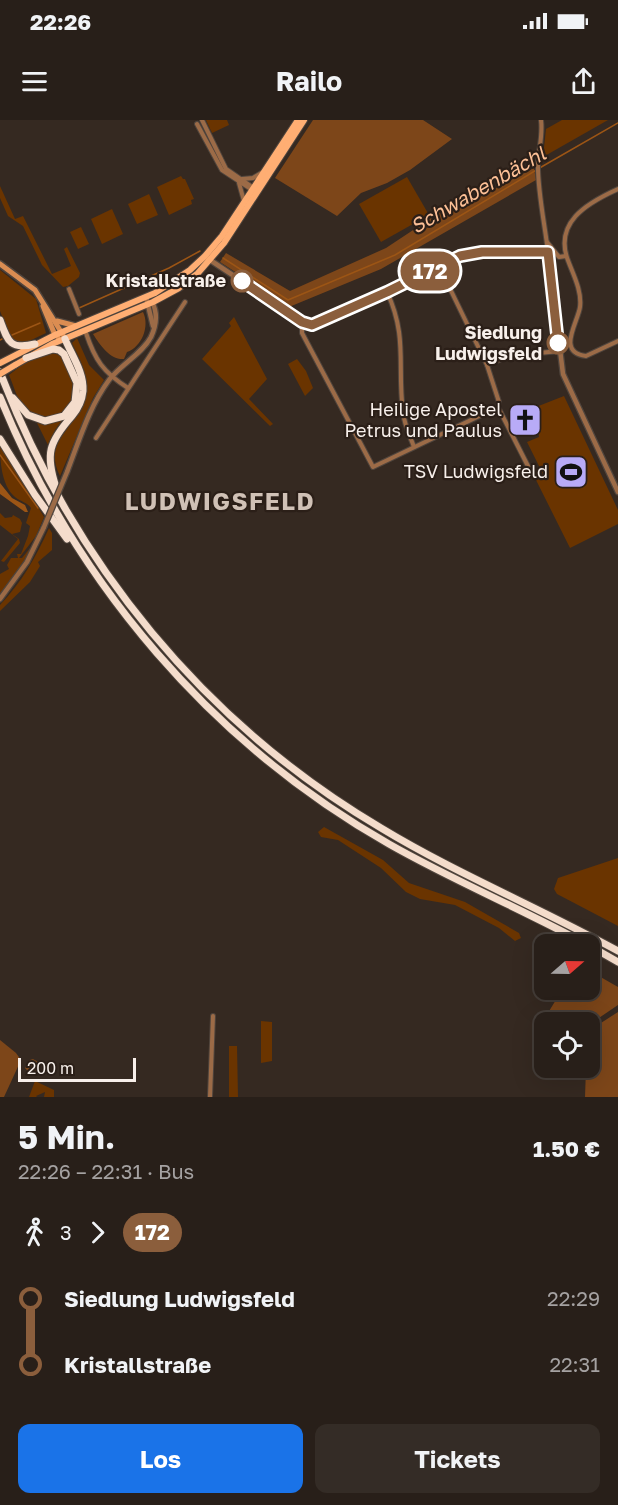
<!DOCTYPE html>
<html lang="de">
<meta charset="utf-8">
<style>
:root{--surface:#281f19;--page:#342c26;--text:#f1f3f6;--muted:#a5a2a2;--line:#443d38;--accent:#1a73e8}
body{margin:0;font-family:"Golos Text",sans-serif;background:var(--page);color:var(--text);height:100vh;display:flex;flex-direction:column;font-size:22px;white-space:nowrap}
*{box-sizing:border-box;margin:0}
p{font-size:20px;color:var(--muted)}
.icon{flex:none;width:33px;height:33px;fill:none;stroke:currentColor;stroke-width:2;stroke-linecap:round;stroke-linejoin:round}
.map{position:relative;height:977px;overflow:hidden}
.side{display:flex;flex-direction:column;background:var(--surface);flex:1}
.side>*{flex:none}
.badge{padding:0 12px;border-radius:20px;font-size:21px;line-height:39px}
.needle{width:39px;rotate:70deg}
.tools{position:absolute;left:534px;top:814px;display:grid;gap:12px}
.tools a{display:grid;place-items:center;width:66px;height:66px;border-radius:12px;background:var(--surface);box-shadow:0 6px 24px #0002,0 0 0 2px var(--line);font-size:30px}
.scale{position:absolute;left:18px;bottom:15px;width:118px;box-sizing:border-box;padding-left:6px;border:3px solid #f8f0eb;border-top:0;font-size:16px;line-height:21px;white-space:nowrap;color:#f8f0eb;-webkit-text-stroke:4px #2b1f18;paint-order:stroke}
.map>.badge{position:absolute;translate:-50% -50%;box-shadow:0 0 0 3px #fff}
.legs{display:flex;align-items:center;gap:9px;height:66px;padding:0 18px;font-size:20px}
.legs p{margin-inline-start:auto}
.headline{display:flex;align-items:center;justify-content:space-between;height:102px;padding:0 18px}
h1{font-size:33px;font-weight:700;line-height:45px}
.cta{display:flex;gap:12px;margin-top:auto;padding:12px 18px}
.cta a{flex:1;height:69px;border-radius:12px;background:var(--accent);color:#fff;font-size:24px;font-weight:700;line-height:69px;text-align:center}
.cta a+a{background:var(--page);color:var(--text)}
ul{padding:0 18px;list-style:none}
li{display:flex;align-items:center;gap:21px;height:66px;font-size:22px}
li i{display:grid;place-items:center;width:9px;height:100%;margin:0 8px;background:currentColor}
li i::after{content:'';width:15px;height:15px;margin:-8px;border:4px solid;border-radius:50%;background:var(--surface)}
li p{margin-inline-start:auto}
li:first-child i{background:linear-gradient(#0000 50%,currentColor 0)}
li:last-child i{background:linear-gradient(currentColor 50%,#0000 0)}
.status{display:flex;justify-content:space-between;align-items:center;height:42px;padding:0 30px;background:var(--surface);direction:ltr}
.status svg{height:16px;fill:currentColor}
header{display:flex;justify-content:space-between;align-items:center;height:78px;padding:0 18px;background:var(--surface);font-size:27px;font-weight:700}
.map>svg:first-child{display:block}
.green{fill:#6a3400}
.forest{fill:#7d4619}
.water{fill:#9c5515}
.lines{fill:none;stroke-linecap:round;stroke-linejoin:round}
.stream{stroke:#9c5515;stroke-width:1.5}
.minor-casing{stroke:#50453d;stroke-width:6}
.tertiary-casing{stroke:#50453d;stroke-width:7}
.secondary-casing{stroke:#50453d;stroke-width:8}
.primary-casing{stroke:#50453d;stroke-width:8}
.motorway-casing{stroke:#50453d;stroke-width:9}
.minor{stroke:#9c6b47;stroke-width:4}
.tertiary{stroke:#9c6b47;stroke-width:4.5}
.secondary{stroke:#db8d52;stroke-width:5}
.primary{stroke:#ffae73;stroke-width:6}
.motorway{stroke:#f4dccb;stroke-width:7}
.tertiary-bridge-casing{stroke:#50453d;stroke-width:7;stroke-linecap:butt}
.primary-bridge-casing{stroke:#50453d;stroke-width:8;stroke-linecap:butt}
.tertiary-bridge{stroke:#9c6b47;stroke-width:4.5}
.primary-bridge{stroke:#ffae73;stroke-width:6}
.line-1-casing{stroke:#fff;stroke-width:14}
.line-1{stroke:#8b5e3c;stroke-width:9}
.stop-1-dot{fill:#fff;stroke:#8b5e3c;stroke-width:3}
.labels{text-anchor:middle;stroke-width:4.5;stroke-linejoin:round;paint-order:stroke}
.stop-label{font-size:18px;font-weight:bold;fill:#f8f0eb;stroke:#2b1f18;text-anchor:end}
.poi-label{font-size:18px;fill:#f8f0eb;stroke:#2b1f18;text-anchor:end}
.water-label{font-size:20px;font-style:italic;fill:#fdc096;stroke:#2b1f18}
.district-label{font-size:24px;font-weight:bold;letter-spacing:1.5px;fill:#d0c1b6;stroke:#2b1f18}
</style>
<div class="status"><b>22:26</b><svg viewBox="0 0 49 12"><path d="M0 12V9h3v3zM5 12V6h3v6zM10 12V3h3v9zM15 12V0h3v12zM26 1h20v11H26zM47 4h2v5h-2z"/></svg></div>
<header><svg class="icon" aria-label="menu" viewBox="0 0 24 24"><path d="M4 6h16M4 12h16M4 18h16"/></svg>Railo<svg class="icon" aria-label="share" viewBox="0 0 24 24"><path d="M12 15V3M7 8l5-5 5 5M5 13v7h14v-7"/></svg></header>
<div class="map">
<svg width="618" height="977" viewBox="0 0 618 977">
<rect width="100%" height="100%" fill="#352921"/>
<g class="green">
<path d="M206,0h21l2,5 -17,8z"/>
<path d="M562,0h46l-65,37 3,-28z"/>
<path d="M181,56l2,3h2l9,20 -3,1 1,4 -23,11 -12,-28z"/>
<path d="M407,57l22,38 -48,27 -22,-38z"/>
<path d="M0,66l15,33 8,-3 29,58 19,-8 -7,-17 3,-2 13,26 -1,4 -11,9 -5,1 -21,-22 -19,-39 -15,-10 -8,-18z"/>
<path d="M149,74l9,21 -21,9 -9,-20z"/>
<path d="M112,89l11,25 -21,10 -11,-25z"/>
<path d="M81,107l8,17 -11,5 -8,-17z"/>
<path d="M0,150l36,29 10,34 -23,11 -11,-4 -12,-29z"/>
<path d="M234,197l33,62 -18,20 24,25 -3,2 -68,-67 29,-33 -2,-3z"/>
<path d="M77,218l12,27 15,15 -11,18 -33,78c-15,-31 6,-41 20,-66 4,-7 6,-19 6,-27 0,-14 -8,-27 -14,-40z"/>
<path d="M46,233c15,0 18,4 24,17 3,8 5,15 4,23 -2,22 -28,33 -46,19 -10,-8 -14,-26 -19,-37l13,-10z"/>
<path d="M297,239l9,12 7,17 -8,8 -17,-32z"/>
<path d="M564,276l54,114v14l-48,24 -35,-70 8,-4 -16,-32 12,-5 -3,-30z"/>
<path d="M63,299l-8,11 -7,15 -11,-22 13,1z"/>
<path d="M0,323l44,74 -8,19 -17,22h3l8,-10 -4,10 -26,36v-20l9,-5 -2,-4 4,-7h7l-1,-4h4l7,-18 2,-10 -4,-3 5,-15c-4,-6 -10,-6 -16,-11 -14,-12 -15,-37 -15,-54z"/>
<path d="M0,393l5,5 7,-1 1,-2 7,4 2,4 -2,9 -8,2 7,5 1,4 -16,19 -3,-1 17,-22 -18,-14z"/>
<path d="M49,408l3,5v17l-14,12 2,4 -10,16 -30,29v-6c22,-23 36,-48 49,-77z"/>
<path d="M324,707l59,33 26,23 56,19 54,31 2,5 -6,3 -16,-13 -44,-23 -35,-6 -14,-7 -25,-24 -43,-28 -17,-3 -3,-5z"/>
<path d="M618,738v68l-61,-32 -3,-5 4,-11z"/>
<path d="M261,901l11,1v39l-11,2z"/>
<path d="M229,926h8l1,51h-9z"/>
<path d="M35,961l19,9v7h-10l1,-5 -9,4 1,1h-8z"/>
</g>
<g class="forest">
<path d="M313,0h110l29,19 -42,31 -23,13 -26,10 -24,23 -62,-38z"/>
<path d="M534,48l2,12 -155,89 -92,38 -69,-45 6,-9 64,38 96,-43 77,-51 11,3z"/>
<path d="M143,192c7,14 -1,35 -16,40l-3,7c-14,1 -24,-14 -31,-25z"/>
<path d="M590,851l28,16v18l-28,19 -46,-1v18l-12,-2 30,-49h28z"/>
<path d="M618,892v85h-33l1,-29h4v-38z"/>
<path d="M0,920l16,13 5,7 -17,37h-4z"/>
<path d="M33,939l5,3 1,5 -7,9 -7,-8 5,-8z"/>
</g>
<path class="water" d="M0,363l12,15 13,7 3,7h-3l-25,-18z"/>
<g class="lines">
<g class="stream">
<path d="M223,138l65,42 107,-45 148,-89 75,-43"/>
<path d="M79,188l90,-40 31,-17"/>
<path d="M12,215l28,-12"/>
<path d="M0,220l2,-1"/>
<path d="M0,335l38,53"/>
</g>
<g class="minor-casing">
<g id="minor">
<path d="M202,0l24,49 29,20"/>
<path d="M541,0c2,15 -2,28 -3,42 -1,27 7,63 10,90"/>
<path d="M197,4l25,46 32,21"/>
<path d="M242,59l11,-1 10,-6"/>
<path d="M239,63l5,18"/>
<path d="M618,69c-31,14 -66,34 -49,74 5,13 13,29 11,44 -2,15 -24,46 6,49l32,-15"/>
<path d="M547,122l12,15 7,-1"/>
<path d="M439,146l48,99 12,37 -1,5 34,67"/>
<path d="M69,169l10,25"/>
<path d="M387,172c21,45 10,74 16,120 1,12 7,24 11,35"/>
<path d="M302,202v11l71,134 125,-60"/>
<path d="M86,213c9,27 17,39 42,55"/>
<path d="M487,245l22,-9 50,-5"/>
<path d="M96,318l89,-136"/>
<path d="M210,977l3,-81"/>
</g>
</g>
<g class="tertiary-casing">
<g id="tertiary">
<path d="M207,138l92,61 13,6 148,-69 21,-4h67l15,122 55,118"/>
<path d="M146,177l7,29"/>
<path d="M67,352c12,-31 22,-65 42,-92 12,-16 33,-26 42,-43 5,-11 7,-24 1,-35"/>
<path d="M0,479l27,-37 17,-35"/>
</g>
</g>
<g class="secondary-casing">
<g id="secondary">
<path d="M0,144l35,26 28,45"/>
<path d="M43,186l12,29 3,2"/>
<path d="M57,201l19,5"/>
</g>
</g>
<g class="primary-casing">
<g id="primary">
<path d="M0,243l55,-28 100,-42 35,-23 15,-14 17,-20 76,-116"/>
<path d="M15,245l37,-21 101,-42 26,-14 19,-15 26,-30 80,-123"/>
</g>
</g>
<g class="motorway-casing">
<g id="motorway">
<path d="M0,200c8,22 10,30 35,24"/>
<path d="M0,252c73,191 205,352 381,456 76,46 159,80 237,123"/>
<path d="M0,277c76,187 213,347 389,447 65,37 133,65 199,101"/>
<path d="M13,278l15,17 17,6 19,-5 11,-14 2,-19 -13,-29 -5,-4 -6,-1 -27,9"/>
<path d="M0,319l35,56 32,44"/>
<path d="M56,367c-11,-33 -7,-45 16,-71 6,-7 10,-15 11,-25 1,-19 -11,-35 -18,-52"/>
<path d="M590,826l28,16"/>
</g>
</g>
<use href="#minor" class="minor"/>
<use href="#tertiary" class="tertiary"/>
<use href="#secondary" class="secondary"/>
<use href="#primary" class="primary"/>
<use href="#motorway" class="motorway"/>
<g class="tertiary-bridge-casing">
<path id="tertiary-bridge" d="M44,407l23,-55"/>
</g>
<g class="primary-bridge-casing">
<path id="primary-bridge" d="M0,254l15,-9"/>
</g>
<use href="#tertiary-bridge" class="tertiary-bridge"/>
<use href="#primary-bridge" class="primary-bridge"/>
</g>
<g class="lines">
<g class="line-1-casing">
<path id="line-1" d="M242,161l60,41 10,3 75,-33 73,-36 22,-4h66l10,91"/>
</g>
<use href="#line-1" class="line-1"/>
</g>
<defs>
<g id="church-square" transform="scale(1.725)"><rect x="-9" y="-9" width="18" height="18" rx="4" fill="#b8abf7" stroke="#2b1f18"/><path d="M-1.2-6h2.4v3.5h3.3v2.4h-3.3V6h-2.4V-.1h-3.3v-2.4h3.3Z" fill="#111"/></g>
<g id="stadium-square" transform="scale(1.725)"><rect x="-9" y="-9" width="18" height="18" rx="4" fill="#b8abf7" stroke="#2b1f18"/><path d="M0-5a6.5 5 0 1 0 0 10a6.5 5 0 1 0 0-10ZM-3.5-1.8h7v3.6h-7Z" fill="#111"/></g>
</defs>
<g fill-rule="evenodd">
<use href="#church-square" x="525" y="300"/>
<use href="#stadium-square" x="571" y="352"/>
</g>
<g class="stop-1-dot">
<circle cx="242" cy="161" r="10"/>
<circle cx="558" cy="223" r="10"/>
</g>
<g class="labels">
<g class="stop-label">
<text x="226" y="167">Kristallstraße</text>
<text x="542" y="219">Siedlung<tspan x="542" dy="21">Ludwigsfeld</tspan></text>
</g>
<g class="poi-label">
<text x="502" y="296">Heilige Apostel<tspan x="502" dy="21">Petrus und Paulus</tspan></text>
<text x="548" y="358">TSV Ludwigsfeld</text>
</g>
<g class="water-label">
<text transform="translate(478 70) rotate(-30)" y="7">Schwabenbächl</text>
</g>
<g class="district-label">
<text x="220" y="390">LUDWIGSFELD</text>
</g>
</g>
</svg>
<div class="tools">
<a><svg class="needle" viewBox="-14 -14 28 28"><path d="M0-13l5 13h-10z" fill="#e53935"/><path d="M0 13l5-13h-10z" fill="#a5a2a2"/></svg></a>
<a><svg class="icon" aria-label="locate" viewBox="0 0 24 24"><circle cx="12" cy="12" r="6"/><path d="M12 2v4M12 18v4M2 12h4M18 12h4"/></svg></a>
</div>
<div class="scale">200 m</div>
<b class="badge" style="left:430px;top:151px;background:#8b5e3c;color:#fff">172</b>
</div>
<section class="side">
<div class="headline"><div><h1>5 Min.</h1><p>22:26 – 22:31 · Bus</p></div><b>1.50 €</b></div>
<div class="legs"><svg class="icon" aria-label="walk" viewBox="0 0 24 24"><circle cx="13" cy="4" r="2"/><path d="M13 8l-2 6 4 7M11 14l-3 7M7 12l3-4h3l4 4"/></svg>3<svg class="icon" aria-label="forward" viewBox="0 0 24 24"><path d="M9 5l7 7-7 7"/></svg><b class="badge" style="background:#8b5e3c;color:#fff">172</b></div>
<ul>
<li><i style="color:#8b5e3c"></i><b>Siedlung Ludwigsfeld</b><p>22:29</p></li>
<li><i style="color:#8b5e3c"></i><b>Kristallstraße</b><p>22:31</p></li>
</ul>
<div class="cta"><a>Los</a><a>Tickets</a></div>
</section>
